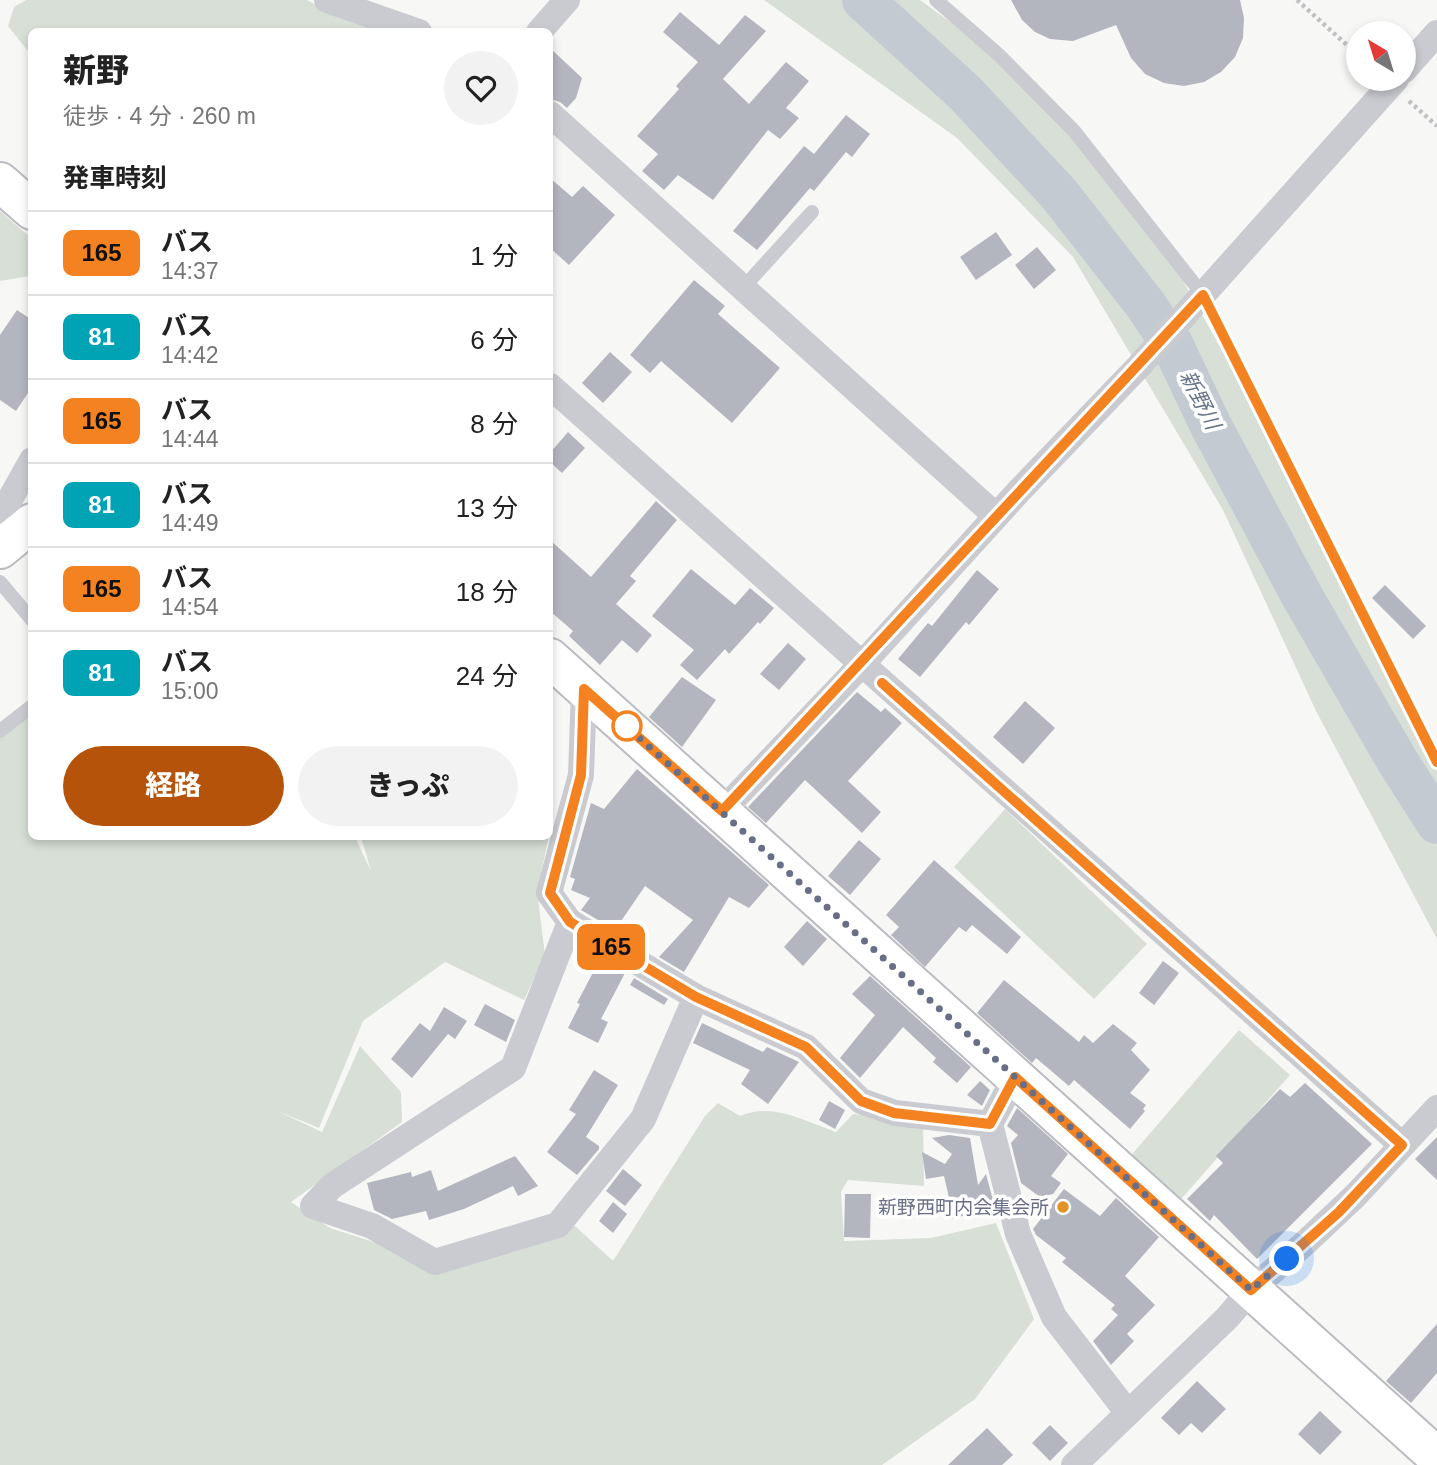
<!DOCTYPE html>
<html lang="ja">
<meta charset="utf-8">
<style>
:root{--surface:#fff;--page:#f2f2f2;--text:#222;--muted:#767676;--line:#e0e0e0;--accent:#b45309}
body{margin:0;font-family:Helvetica,"Noto Sans JP",sans-serif;background:var(--page);color:var(--text);height:100vh;display:flex;flex-direction:column;font-size:26px;white-space:nowrap}
*{box-sizing:border-box;margin:0}
p{font-size:23px;color:var(--muted)}
.icon{flex:none;width:38px;height:38px;fill:none;stroke:currentColor;stroke-width:2;stroke-linecap:round;stroke-linejoin:round}
.map{position:relative;flex:1;overflow:hidden}
.details{position:absolute;left:28px;top:28px;width:525px;height:812px;display:flex;flex-direction:column;background:var(--surface);border-radius:10px;box-shadow:0 4px 10px #0003}
.details>*{flex:none}
.badge{padding:0 14px;border-radius:10px;font-size:24px;line-height:46px}
.needle{width:46px;rotate:322deg}
.tools{position:absolute;left:1346px;top:21px;display:grid;gap:14px}
.tools a{display:grid;place-items:center;width:70px;height:70px;border-radius:50%;background:var(--surface);box-shadow:0 4px 10px #0003;font-size:35px}
.you{position:absolute;width:35px;height:35px;margin:-18px;border:5px solid #fff;border-radius:50%;background:#1a73e8;box-shadow:0 0 0 10px #1a73e833}
.map>.badge{position:absolute;translate:-50% -50%;box-shadow:0 0 0 4px #fff}
h2{padding:0 35px;font-size:26px;line-height:63px}
.round{display:grid;place-items:center;flex:none;width:74px;height:74px;border-radius:37px;background:var(--page)}
.headline{display:flex;align-items:center;justify-content:space-between;height:119px;padding:0 35px}
h1{font-size:33px;font-weight:800;line-height:52px}
.primary-button{display:flex;gap:14px;margin-top:auto;padding:14px 35px}
.primary-button a{flex:1;height:80px;border-radius:42px;background:var(--accent);color:#fff;font-size:28px;font-weight:800;line-height:80px;text-align:center}
.primary-button a+a{background:var(--page);color:var(--text)}
ul{padding:0;list-style:none}
li{display:flex;align-items:center;gap:21px;height:84px;padding:0 35px;border-top:2px solid var(--line)}
li div{flex:1}
li b{display:block;font-size:26px}
li em{font-style:normal}
li .badge{min-width:77px;font-weight:700;text-align:center}
.map>svg:first-child{display:block}
.green{fill:#d7dfd6}
.lines{fill:none;stroke-linecap:round;stroke-linejoin:round}
.river{stroke:#c4cad2;stroke-width:42}
.building{fill:#b3b6be}
.secondary-casing{stroke:#babcc2;stroke-width:42}
.path{stroke:#bfc0c3;stroke-width:4.5;stroke-dasharray:3.5 3.5;stroke-linecap:butt}
.lane{stroke:#cacbd0;stroke-width:14}
.street{stroke:#cacbd0;stroke-width:26}
.secondary{stroke:#fff;stroke-width:38}
.line-casing{stroke:#fff;stroke-width:16}
.line{stroke:#f58220;stroke-width:10}
.walk{stroke:#676e86;stroke-width:7;stroke-dasharray:0 12.6}
.stop-dot{fill:#fff;stroke:#f58220;stroke-width:3.5}
.poi-dot{fill:#e49228;stroke:#fff;stroke-width:2.5}
.labels{text-anchor:middle;stroke-width:7;stroke-linejoin:round;paint-order:stroke}
.poi-label{font-size:19px;fill:#676e86;stroke:#fff;text-anchor:end}
.water-label{font-size:21px;font-style:italic;fill:#687489;stroke:#fff}
</style>
<div class="map">
<svg width="1437" height="1465" viewBox="0 0 1437 1465">
<rect width="100%" height="100%" fill="#f7f8f5"/>
<g class="green">
<path d="M26,0h281l31,17 40,14 -346,1 -1,23 -23,-29 6,-19z"/>
<path d="M764,0h156l120,87 123,158 150,268 124,251v175l-121,-228 -93,-201 -150,-253 -116,-119z"/>
<path d="M0,211l31,27v38l-31,5z"/>
<path d="M31,709l1,127 323,1 16,34 -10,-34h188l-12,53 8,65 -21,45 -79,-38 -82,59 -44,107 -44,-18 47,22 38,-86 41,46 1,30 -111,80 39,26 103,33 142,-35 38,35 92,-145 13,-13 22,13c31,-14 65,5 96,16l17,-18 70,6 1,66 -76,-6 -7,12 3,49 87,-3 65,-15 38,96 -59,80 -93,66h-882v-733z"/>
<path d="M1005,809l142,135 -53,55 -140,-132z"/>
<path d="M1239,1030l51,45 -114,130 -49,-45z"/>
</g>
<g class="lines">
<path class="river" d="M863,0l102,93 94,101 86,110 27,40 39,82 91,170 96,166 39,61"/>
</g>
<g class="building">
<path d="M1011,0h229l4,18 -1,20 -8,19 -14,15 -17,10 -20,4 -20,-3 -19,-9 -14,-16 -15,-33 -43,16 -23,-2 -15,-7 -13,-12z"/>
<path d="M680,12l39,33 26,-30 21,16 -43,48 26,25 37,-42 23,19 -23,27 13,10 -19,21 -12,-9 -55,70 -35,-25 -14,15 -22,-19 16,-17 -21,-18 42,-47 -3,-3 22,-24 -35,-30z"/>
<path d="M550,48l32,30 -6,20 -9,10 -7,-6 -10,-3z"/>
<path d="M846,115l24,19 -18,23 -6,-5 -32,39 -4,-3 -53,62 -24,-19 71,-85 10,8z"/>
<path d="M550,178l22,19 11,-11 32,29 -46,50 -19,-17z"/>
<path d="M996,232l16,23 -36,25 -16,-23z"/>
<path d="M1037,247l19,23 -22,19 -19,-24z"/>
<path d="M694,280l31,26 -7,8 62,54 -48,55 -71,-62 -11,12 -20,-18z"/>
<path d="M17,310l15,10v67l-16,24 -16,-11v-65z"/>
<path d="M610,352l22,20 -29,31 -21,-20z"/>
<path d="M568,432l17,16 -23,25 -12,-11v-9z"/>
<path d="M656,501l21,19 -47,56 6,5 -20,23 36,31 -15,18 -15,-13 -22,25 -31,-29 4,-5 -23,-20v-71l41,37z"/>
<path d="M691,569l44,36 15,-17 24,20 -14,16 -2,-2 -29,32 -4,-5 -28,31 -17,-15 14,-15 -42,-34z"/>
<path d="M977,570l22,19 -30,36 -3,-3 -46,55 -22,-18 30,-36 4,3z"/>
<path d="M1385,585l41,41 -13,13 -41,-41z"/>
<path d="M788,643l18,16 -27,31 -19,-16z"/>
<path d="M682,677l34,23 -34,47 -33,-30z"/>
<path d="M857,692l24,20 4,-4 17,15 -54,58 33,31 -19,21 -57,-53 -39,43 -18,-16z"/>
<path d="M1025,701l30,27 -32,36 -30,-27z"/>
<path d="M637,769l132,116 -20,23 -20,-11 -45,75 -25,-15 34,-37 -48,-34 -30,44 -34,-20 9,-12 -19,-8 4,-11 -5,-2 21,-74 13,6z"/>
<path d="M859,840l22,19 -31,36 -22,-19z"/>
<path d="M934,860l87,77 -14,17 -35,-29 -6,7 -7,-5 -34,40 -34,-32 8,-8 -13,-12z"/>
<path d="M807,921l20,18 -24,27 -19,-19z"/>
<path d="M600,959l25,14 -24,46 7,3 -10,21 -30,-15 12,-24 -3,-1z"/>
<path d="M1163,961l16,12 -25,32 -15,-12z"/>
<path d="M870,976l101,91 -14,16 -24,-21 3,-4 -33,-31 -43,51 -20,-20 35,-43 -23,-21z"/>
<path d="M634,978l34,21 -4,6 -34,-20z"/>
<path d="M1004,980l75,62 5,-7 9,8 20,-19 24,19 -6,7 19,20 -20,23 16,12 -3,4 2,2 -15,18 -56,-49 -5,6 -33,-28 -4,5 -55,-50z"/>
<path d="M485,1004l30,16 -9,22 -32,-17z"/>
<path d="M444,1007l23,14 -12,18 -7,-5 -36,44 -21,-19 29,-36 10,8z"/>
<path d="M702,1023l61,29 4,-5 32,15 -31,42 -27,-20 9,-14 -57,-27z"/>
<path d="M594,1070l24,15 -32,52 13,9v3l-22,26 -30,-23 29,-38 -7,-4z"/>
<path d="M980,1081l10,9 -8,16 -15,-11z"/>
<path d="M1305,1083l67,61 -115,115 -43,-44 -4,6 -23,-22 36,-36 -7,-7 64,-67 10,8z"/>
<path d="M829,1101l16,9 -10,19 -16,-9z"/>
<path d="M1017,1108l51,46 -17,22 10,7 -8,11 -13,3 -19,-14 -10,-40 7,-8 -11,-9z"/>
<path d="M949,1135l21,3 8,47 8,-11 9,34 -45,11 3,-4 -9,-39 -18,3 -4,-27 23,12 7,-10 -20,-16z"/>
<path d="M1437,1137v43l-22,-21z"/>
<path d="M515,1156l23,30 -20,10 -5,-10 -49,23 -35,11 -3,-9 -34,8 -18,-9 -7,-27 44,-11 1,5 19,-7 7,21z"/>
<path d="M623,1169l19,16 -17,21 -19,-15z"/>
<path d="M1064,1189l36,27 16,-18 43,39 -34,39 30,29 -28,29 7,7 -23,24 -18,-24 25,-26 -7,-6 4,-4 -53,-43 4,-4 -30,-23 -3,-6z"/>
<path d="M845,1194h26l-1,44 -26,-1z"/>
<path d="M613,1202l14,12 -14,19 -14,-12z"/>
<path d="M1437,1324v49l-26,30 -25,-22z"/>
<path d="M1197,1381l29,28 -24,24 -11,-10 -12,12 -18,-17z"/>
<path d="M1320,1411l22,21 -22,23 -22,-21z"/>
<path d="M1050,1425l18,18 -18,18 -18,-18z"/>
<path d="M987,1428l26,27 -11,10h-54z"/>
</g>
<g class="lines">
<g class="secondary-casing">
<g id="secondary">
<path d="M0,182l32,28"/>
<path d="M0,549l32,-26"/>
<path d="M550,658l887,799"/>
</g>
</g>
<g class="path">
<path d="M1297,0l61,55"/>
<path d="M1409,101l28,25"/>
</g>
<g class="lane">
<path d="M936,0l63,55 76,77 128,163 234,467"/>
<path d="M743,288l69,-76"/>
<path d="M0,582l32,38"/>
<path d="M0,731l32,-25"/>
</g>
<g class="street">
<path d="M327,0l92,32"/>
<path d="M539,32l28,-32"/>
<path d="M1404,70l33,-37"/>
<path d="M550,114l446,402"/>
<path d="M550,386l852,759"/>
<path d="M0,517l32,-57"/>
<path d="M584,689l-3,86 -32,118 21,29 -57,146 -181,118 -19,20 59,20 63,36 123,-37 85,-106 53,-122 110,50 55,54 34,12 95,11 28,110 36,83 74,96"/>
<path d="M722,811l140,-147 157,-173 121,-126 256,-286"/>
<path d="M570,922l126,75"/>
<path d="M990,1124l25,-47"/>
<path d="M1074,1465l153,-147 24,-28 54,-47 50,-47 82,-88"/>
</g>
<use href="#secondary" class="secondary"/>
</g>
<g class="lines">
<g class="line-casing">
<path id="line" d="M882,683l520,462 -63,67 -88,78 -236,-213 -25,47 -96,-11 -33,-12 -55,-54 -110,-50 -126,-75 -20,-29 31,-118 3,-86 138,122 481,-516 234,467"/>
</g>
<use href="#line" class="line"/>
<path class="walk" d="M627,726l-3,-2 627,566 36,-31"/>
</g>
<circle class="stop-dot" cx="627" cy="726" r="14"/>
<circle class="poi-dot" cx="1063" cy="1207" r="7"/>
<g class="labels">
<g class="poi-label">
<text x="1049" y="1214">新野西町内会集会所</text>
</g>
<g class="water-label">
<text transform="translate(1200 400) rotate(63)" y="7">新野川</text>
</g>
</g>
</svg>
<div class="tools">
<a><svg class="needle" viewBox="-14 -14 28 28"><path d="M0-13l5 13h-10z" fill="#e53935"/><path d="M0 13l5-13h-10z" fill="#767676"/></svg></a>
</div>
<div class="you" style="left:1287px;top:1259px"></div>
<b class="badge" style="left:611px;top:947px;background:#f58220;color:#111">165</b>
<section class="details">
<div class="headline"><div><h1>新野</h1><p>徒歩 · 4 分 · 260 m</p></div><a class="round"><svg class="icon" aria-label="heart" viewBox="0 0 24 24"><path d="M12 20l-8-8c-3-5 5-10 8-4 3-6 11-1 8 4z"/></svg></a></div>
<h2>発車時刻</h2>
<ul>
<li><span class="badge" style="background:#f58220;color:#111">165</span><div><b>バス</b><p>14:37</p></div><em>1 分</em></li>
<li><span class="badge" style="background:#00a3b4;color:#fff">81</span><div><b>バス</b><p>14:42</p></div><em>6 分</em></li>
<li><span class="badge" style="background:#f58220;color:#111">165</span><div><b>バス</b><p>14:44</p></div><em>8 分</em></li>
<li><span class="badge" style="background:#00a3b4;color:#fff">81</span><div><b>バス</b><p>14:49</p></div><em>13 分</em></li>
<li><span class="badge" style="background:#f58220;color:#111">165</span><div><b>バス</b><p>14:54</p></div><em>18 分</em></li>
<li><span class="badge" style="background:#00a3b4;color:#fff">81</span><div><b>バス</b><p>15:00</p></div><em>24 分</em></li>
</ul>
<div class="primary-button"><a>経路</a><a>きっぷ</a></div>
</section>
</div>
